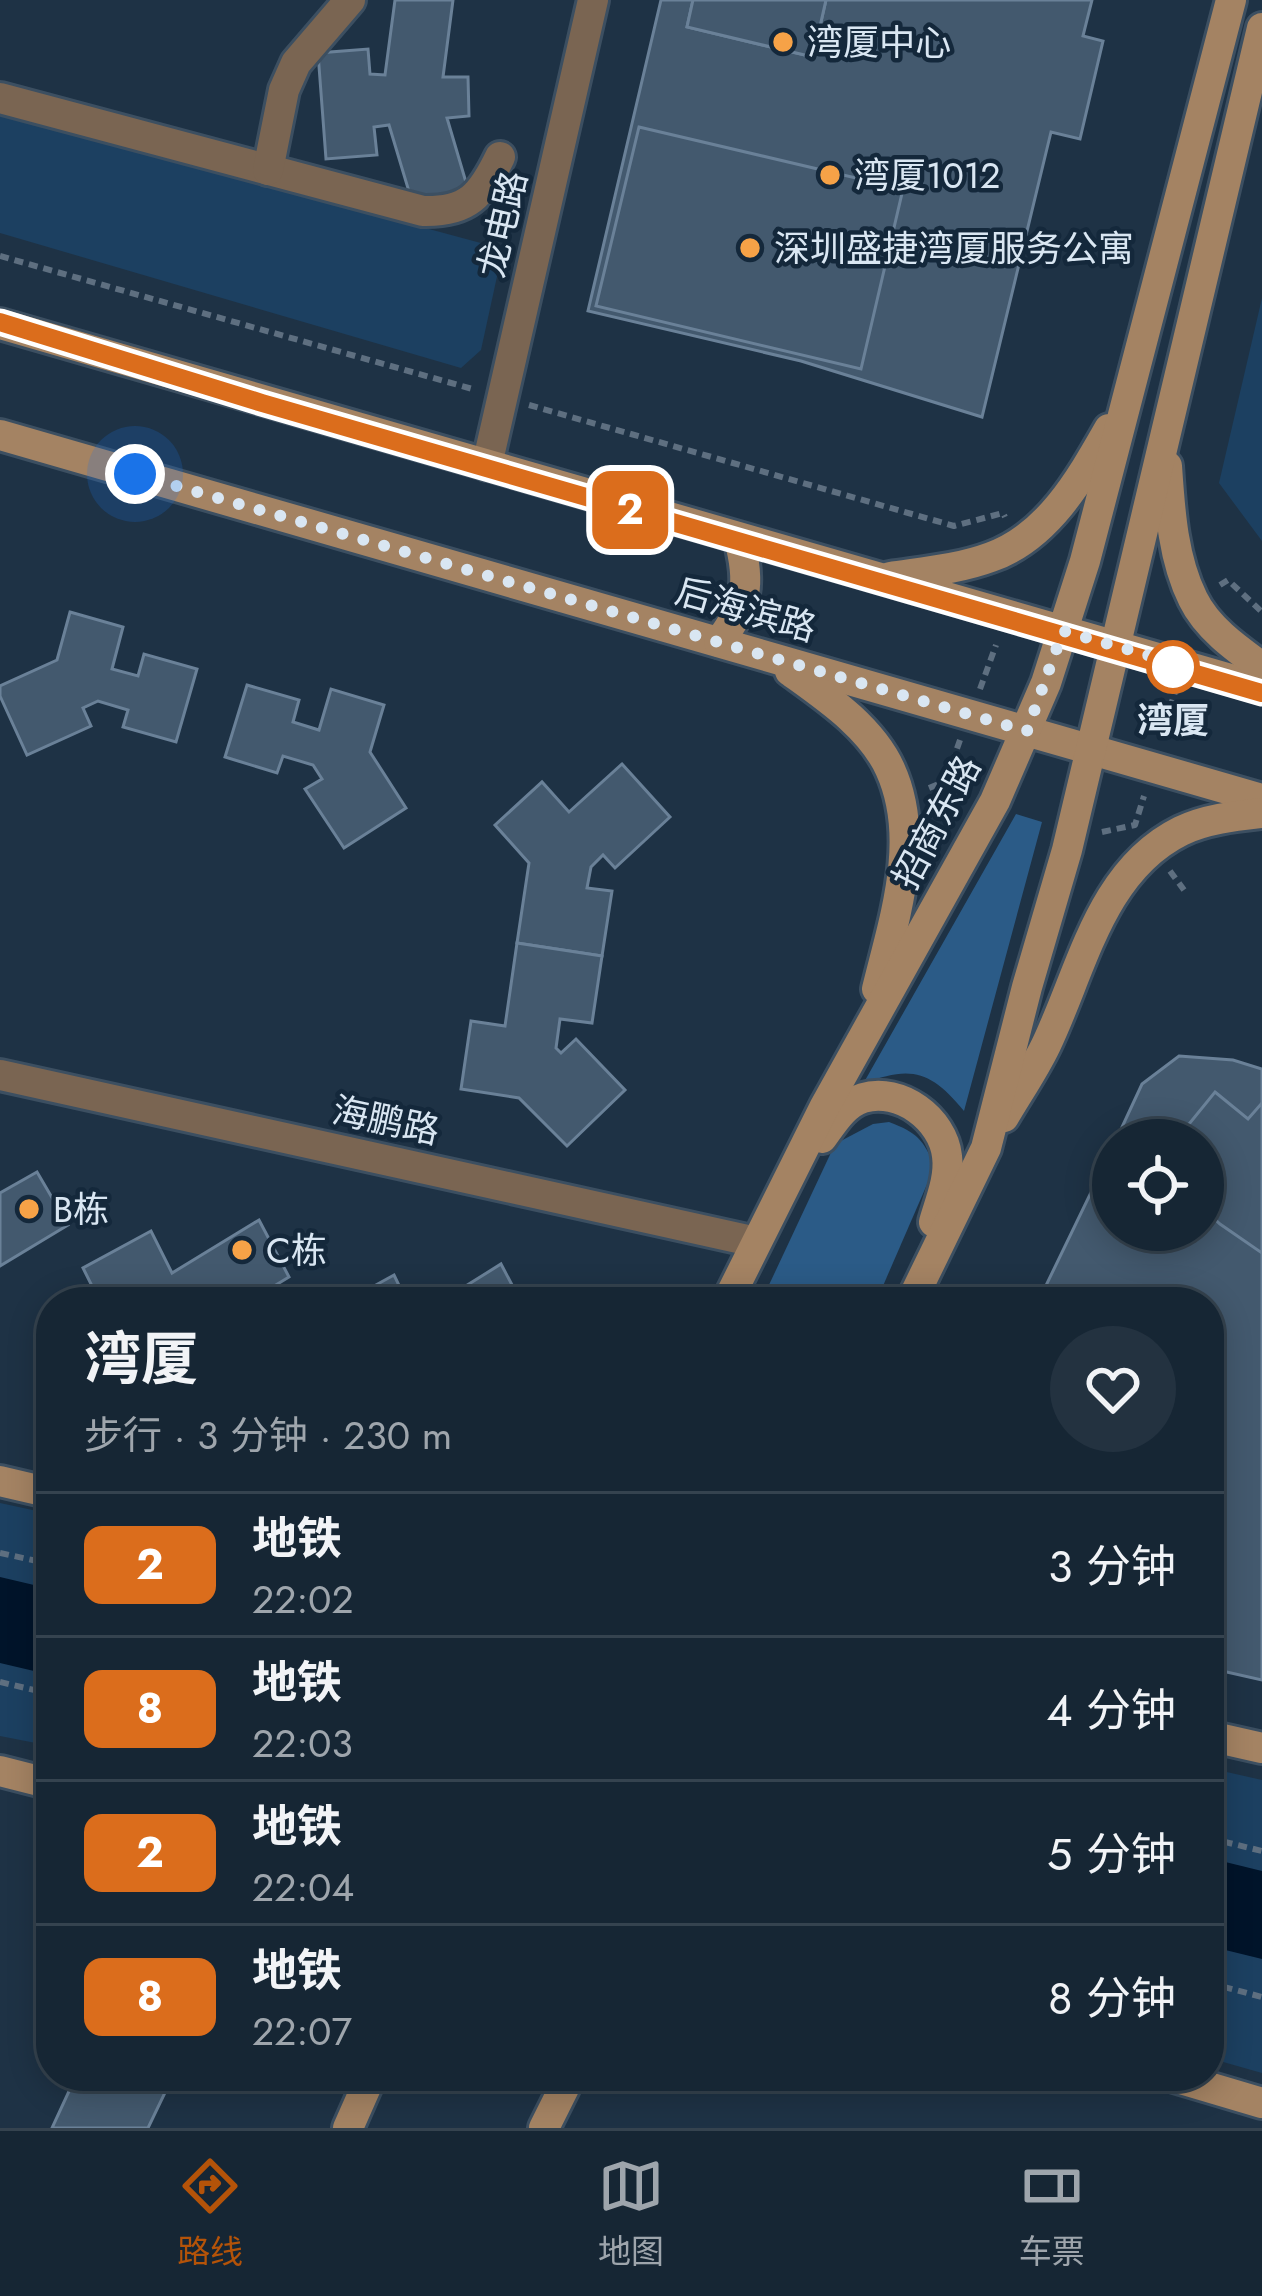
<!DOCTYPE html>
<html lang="zh">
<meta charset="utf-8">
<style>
:root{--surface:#162634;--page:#233240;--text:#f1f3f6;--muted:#9ea5ac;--line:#35434f;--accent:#b45309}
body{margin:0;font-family:Jost,"Noto Sans SC",sans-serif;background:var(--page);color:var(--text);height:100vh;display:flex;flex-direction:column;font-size:45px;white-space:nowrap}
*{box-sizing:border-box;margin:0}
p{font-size:39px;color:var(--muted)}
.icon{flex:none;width:66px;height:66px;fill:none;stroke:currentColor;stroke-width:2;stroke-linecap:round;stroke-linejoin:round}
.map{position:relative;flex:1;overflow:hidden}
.side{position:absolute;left:36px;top:1287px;width:1188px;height:804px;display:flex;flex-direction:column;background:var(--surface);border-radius:48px;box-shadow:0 6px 30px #0003,0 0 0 3px var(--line)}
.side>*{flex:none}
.badge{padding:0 24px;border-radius:18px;font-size:42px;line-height:78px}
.fabs{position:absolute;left:1092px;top:1119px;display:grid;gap:24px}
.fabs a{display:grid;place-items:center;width:132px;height:132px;border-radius:50%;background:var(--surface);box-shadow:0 6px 30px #0003,0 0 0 3px var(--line);font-size:60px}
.you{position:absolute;width:60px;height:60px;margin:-30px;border:9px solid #fff;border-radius:50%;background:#1a73e8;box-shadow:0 0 0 18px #1a73e833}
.map>.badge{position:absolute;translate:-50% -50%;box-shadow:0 0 0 6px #fff}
.round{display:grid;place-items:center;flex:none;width:126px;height:126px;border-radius:63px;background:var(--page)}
.summary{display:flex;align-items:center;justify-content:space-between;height:204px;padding:0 48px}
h1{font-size:57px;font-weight:700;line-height:90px}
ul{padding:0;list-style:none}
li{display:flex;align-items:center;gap:36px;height:144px;padding:0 48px;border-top:3px solid var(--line)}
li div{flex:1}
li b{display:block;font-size:45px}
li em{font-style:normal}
li .badge{min-width:132px;font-weight:700;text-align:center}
.menu{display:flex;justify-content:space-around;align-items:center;height:168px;border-top:3px solid var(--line);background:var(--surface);font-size:33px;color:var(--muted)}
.menu a{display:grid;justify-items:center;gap:6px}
.menu .selected{color:var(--accent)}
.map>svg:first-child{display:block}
.green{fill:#1c4061}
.forest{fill:#2b5b87}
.water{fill:#00142a}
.building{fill:#43596e;stroke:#6a8198;stroke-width:3}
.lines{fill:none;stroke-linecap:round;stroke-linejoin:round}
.street-casing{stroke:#3c4f61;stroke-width:36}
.secondary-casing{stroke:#3c4f61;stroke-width:36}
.path{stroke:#5e6f80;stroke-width:6;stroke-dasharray:9 6;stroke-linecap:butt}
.street{stroke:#7a6552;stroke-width:30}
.secondary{stroke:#a48363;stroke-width:30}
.line-casing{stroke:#fff;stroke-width:27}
.line{stroke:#db6d1c;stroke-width:18}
.walk{stroke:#d9e6f2;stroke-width:12;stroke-dasharray:0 21.6}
.poi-dot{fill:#f6a247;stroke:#14283b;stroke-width:4.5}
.stop-dot{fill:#fff;stroke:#db6d1c;stroke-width:6}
.labels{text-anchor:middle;stroke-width:9;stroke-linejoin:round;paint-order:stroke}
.poi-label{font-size:36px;fill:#d9e6f2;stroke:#14283b;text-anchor:start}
.street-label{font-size:36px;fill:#d9e6f2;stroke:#14283b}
.stop-label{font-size:36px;font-weight:bold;fill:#d9e6f2;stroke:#14283b}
</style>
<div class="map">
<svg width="1262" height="2128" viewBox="0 0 1262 2128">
<rect width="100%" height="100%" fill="#1e3245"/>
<g class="green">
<path d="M0,113l503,136 -22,101 -20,18 -461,-135z"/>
<path d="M1262,298v243l-43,-58z"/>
<path d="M0,1503l51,11v232l-51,-10z"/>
<path d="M1209,1768l53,12v293l-53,-15z"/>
</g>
<g class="forest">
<path d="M1016,814l26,8 -78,289c-33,-40 -53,-46 -101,-27z"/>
<path d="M889,1122c29,11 33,17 46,44l-59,136h-115l74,-158 38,-20z"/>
</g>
<g class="water">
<path d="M0,1577l51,12v86l-51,-12z"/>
<path d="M1209,1858l53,13v88l-53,-13z"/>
</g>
<g class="building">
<path d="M395,0h58l-10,77h25l1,39 -22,2 21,71 -55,16 -24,-80 -15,2 3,28 -51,4 -8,-106 50,-4 2,25 15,1z"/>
<path d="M661,0h32l-6,27 126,30 13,-57h266l-9,36 20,5 -23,98 -29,-7 -69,285 -181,-56 -213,-50z"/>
<path d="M693,0h133l-13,57 -126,-30z"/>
<path d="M639,127l264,62 -42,180 -265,-63z"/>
<path d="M70,612l53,15 -11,42 26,7 6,-22 53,15 -21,73 -53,-15 5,-17 -30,-9 -15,7 8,18 -64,29 -27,-59v-10l57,-26z"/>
<path d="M247,685l52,15 -6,22 26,8 12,-41 53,16 -14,47 36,56 -62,40 -39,-59 17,-10 -9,-14 -30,-9 -6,17 -52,-16z"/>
<path d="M622,764l48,53 -55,51 -12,-13 -12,12 -4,21 25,3 -10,65 -85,-13 12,-80 -34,-38 47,-43 27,30z"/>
<path d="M517,943l85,13 -10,67 -32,-4 -4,29 5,5 15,-14 49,51 -58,56 -48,-48 -58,-9 10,-68 34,5z"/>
<path d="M1179,1056l54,4 29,9v611l-53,-12v-366h-171l75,-155v83h90v-90h-87l26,-56z"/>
<path d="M1215,1092l33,27 14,-16v150l-42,-29 -17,-16v-68h-27z"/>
<path d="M37,1172l31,53 -68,41v-73z"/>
<path d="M259,1220l30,57 -41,25h-148l-17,-34 68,-37 21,42z"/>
<path d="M501,1264l20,38h-81z"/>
<path d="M394,1275l13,27h-62z"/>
<path d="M76,2076h97l-25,52h-96z"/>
</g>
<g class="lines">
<g class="street-casing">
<g id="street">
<path d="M0,98l423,113c45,1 58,-15 77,-54"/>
<path d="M268,170l16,-80 12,-27 54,-63"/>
<path d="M487,465l106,-465"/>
<path d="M0,1075l756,167"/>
</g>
</g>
<g class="secondary-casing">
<g id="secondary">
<path d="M0,324l1262,364"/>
<path d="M0,435l1262,364"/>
<path d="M1167,466c3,45 6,93 26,133 14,29 44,50 69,68"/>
<path d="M890,577c33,-5 69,-8 101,-20 57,-20 90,-79 118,-128"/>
<path d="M719,642c28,-37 32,-58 20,-103"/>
<path d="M790,671c36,26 81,56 100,98 32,70 4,150 -13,220"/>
<path d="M1004,1117c14,-24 30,-47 42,-72 36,-75 54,-174 135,-214 25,-12 54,-15 81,-18"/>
<path d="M822,1138c11,-15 22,-34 41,-40 37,-11 80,21 84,58 3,22 -7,45 -13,66"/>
<path d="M727,1302l98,-196 170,-305 51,-118 39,-122 146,-561"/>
<path d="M911,1302l75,-154 41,-161 40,-137 195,-822"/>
<path d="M0,1481l51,12"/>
<path d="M1209,1736l53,12"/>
<path d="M0,1771l51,13"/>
<path d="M1171,2076l91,27"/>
<path d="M348,2128l23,-52"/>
<path d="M544,2128l26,-52"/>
</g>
</g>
<g class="path">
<path d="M0,256l476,134"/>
<path d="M529,405l425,121 49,-13 2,4"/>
<path d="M1220,585l8,-5 34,32"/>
<path d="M980,689l16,-44"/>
<path d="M1161,737l14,-45"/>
<path d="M960,740l-7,20 12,29"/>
<path d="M929,788l30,-12"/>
<path d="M1102,832l33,-7 9,-29"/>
<path d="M1170,871l14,19"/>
<path d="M0,1553l51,11"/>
<path d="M0,1682l51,12"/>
<path d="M1209,1838l53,13"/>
<path d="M1209,1983l53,14"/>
</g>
<use href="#street" class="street"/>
<use href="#secondary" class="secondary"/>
</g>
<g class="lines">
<g class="line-casing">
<path id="line" d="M0,322l262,81 1000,290"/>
</g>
<use href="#line" class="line"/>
<path class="walk" d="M135,474l892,257 36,-100 120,34 -10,2"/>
</g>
<g class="poi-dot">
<circle cx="783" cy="42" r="12"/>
<circle cx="830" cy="175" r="12"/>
<circle cx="750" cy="248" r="12"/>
<circle cx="29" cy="1209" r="12"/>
<circle cx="242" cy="1250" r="12"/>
</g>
<circle class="stop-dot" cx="1173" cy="667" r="24"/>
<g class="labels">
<g class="poi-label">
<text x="807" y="55">湾厦中心</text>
<text x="854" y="188">湾厦1012</text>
<text x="774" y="261">深圳盛捷湾厦服务公寓</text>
<text x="53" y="1222">B栋</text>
<text x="266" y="1263">C栋</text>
</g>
<g class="street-label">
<text transform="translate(502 224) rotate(-77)" y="13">龙电路</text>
<text transform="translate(746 609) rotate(16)" y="13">后海滨路</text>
<text transform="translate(936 822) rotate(-62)" y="13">招商东路</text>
<text transform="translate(386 1120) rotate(12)" y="13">海鹏路</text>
</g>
<g class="stop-label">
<text x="1173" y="733">湾厦</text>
</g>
</g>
</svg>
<div class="fabs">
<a><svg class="icon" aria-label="locate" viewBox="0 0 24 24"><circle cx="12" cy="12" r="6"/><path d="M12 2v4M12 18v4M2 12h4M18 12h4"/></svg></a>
</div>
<div class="you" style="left:135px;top:474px"></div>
<b class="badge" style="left:630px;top:510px;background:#db6d1c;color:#fff">2</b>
<section class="side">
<div class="summary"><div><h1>湾厦</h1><p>步行 · 3 分钟 · 230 m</p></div><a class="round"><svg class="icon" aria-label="heart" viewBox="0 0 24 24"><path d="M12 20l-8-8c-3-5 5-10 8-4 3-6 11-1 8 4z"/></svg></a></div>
<ul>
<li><span class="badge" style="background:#db6d1c;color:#fff">2</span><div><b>地铁</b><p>22:02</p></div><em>3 分钟</em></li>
<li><span class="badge" style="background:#db6d1c;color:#fff">8</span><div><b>地铁</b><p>22:03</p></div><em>4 分钟</em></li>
<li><span class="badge" style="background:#db6d1c;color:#fff">2</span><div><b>地铁</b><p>22:04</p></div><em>5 分钟</em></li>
<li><span class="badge" style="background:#db6d1c;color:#fff">8</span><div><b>地铁</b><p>22:07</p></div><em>8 分钟</em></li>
</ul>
</section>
</div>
<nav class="menu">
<a class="selected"><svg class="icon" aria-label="directions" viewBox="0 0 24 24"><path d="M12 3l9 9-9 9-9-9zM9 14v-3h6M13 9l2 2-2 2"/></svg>路线</a>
<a><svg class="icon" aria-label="map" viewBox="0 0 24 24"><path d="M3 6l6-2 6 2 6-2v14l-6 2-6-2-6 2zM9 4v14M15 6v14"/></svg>地图</a>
<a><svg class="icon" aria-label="tickets" viewBox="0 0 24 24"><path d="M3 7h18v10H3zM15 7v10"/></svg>车票</a>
</nav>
